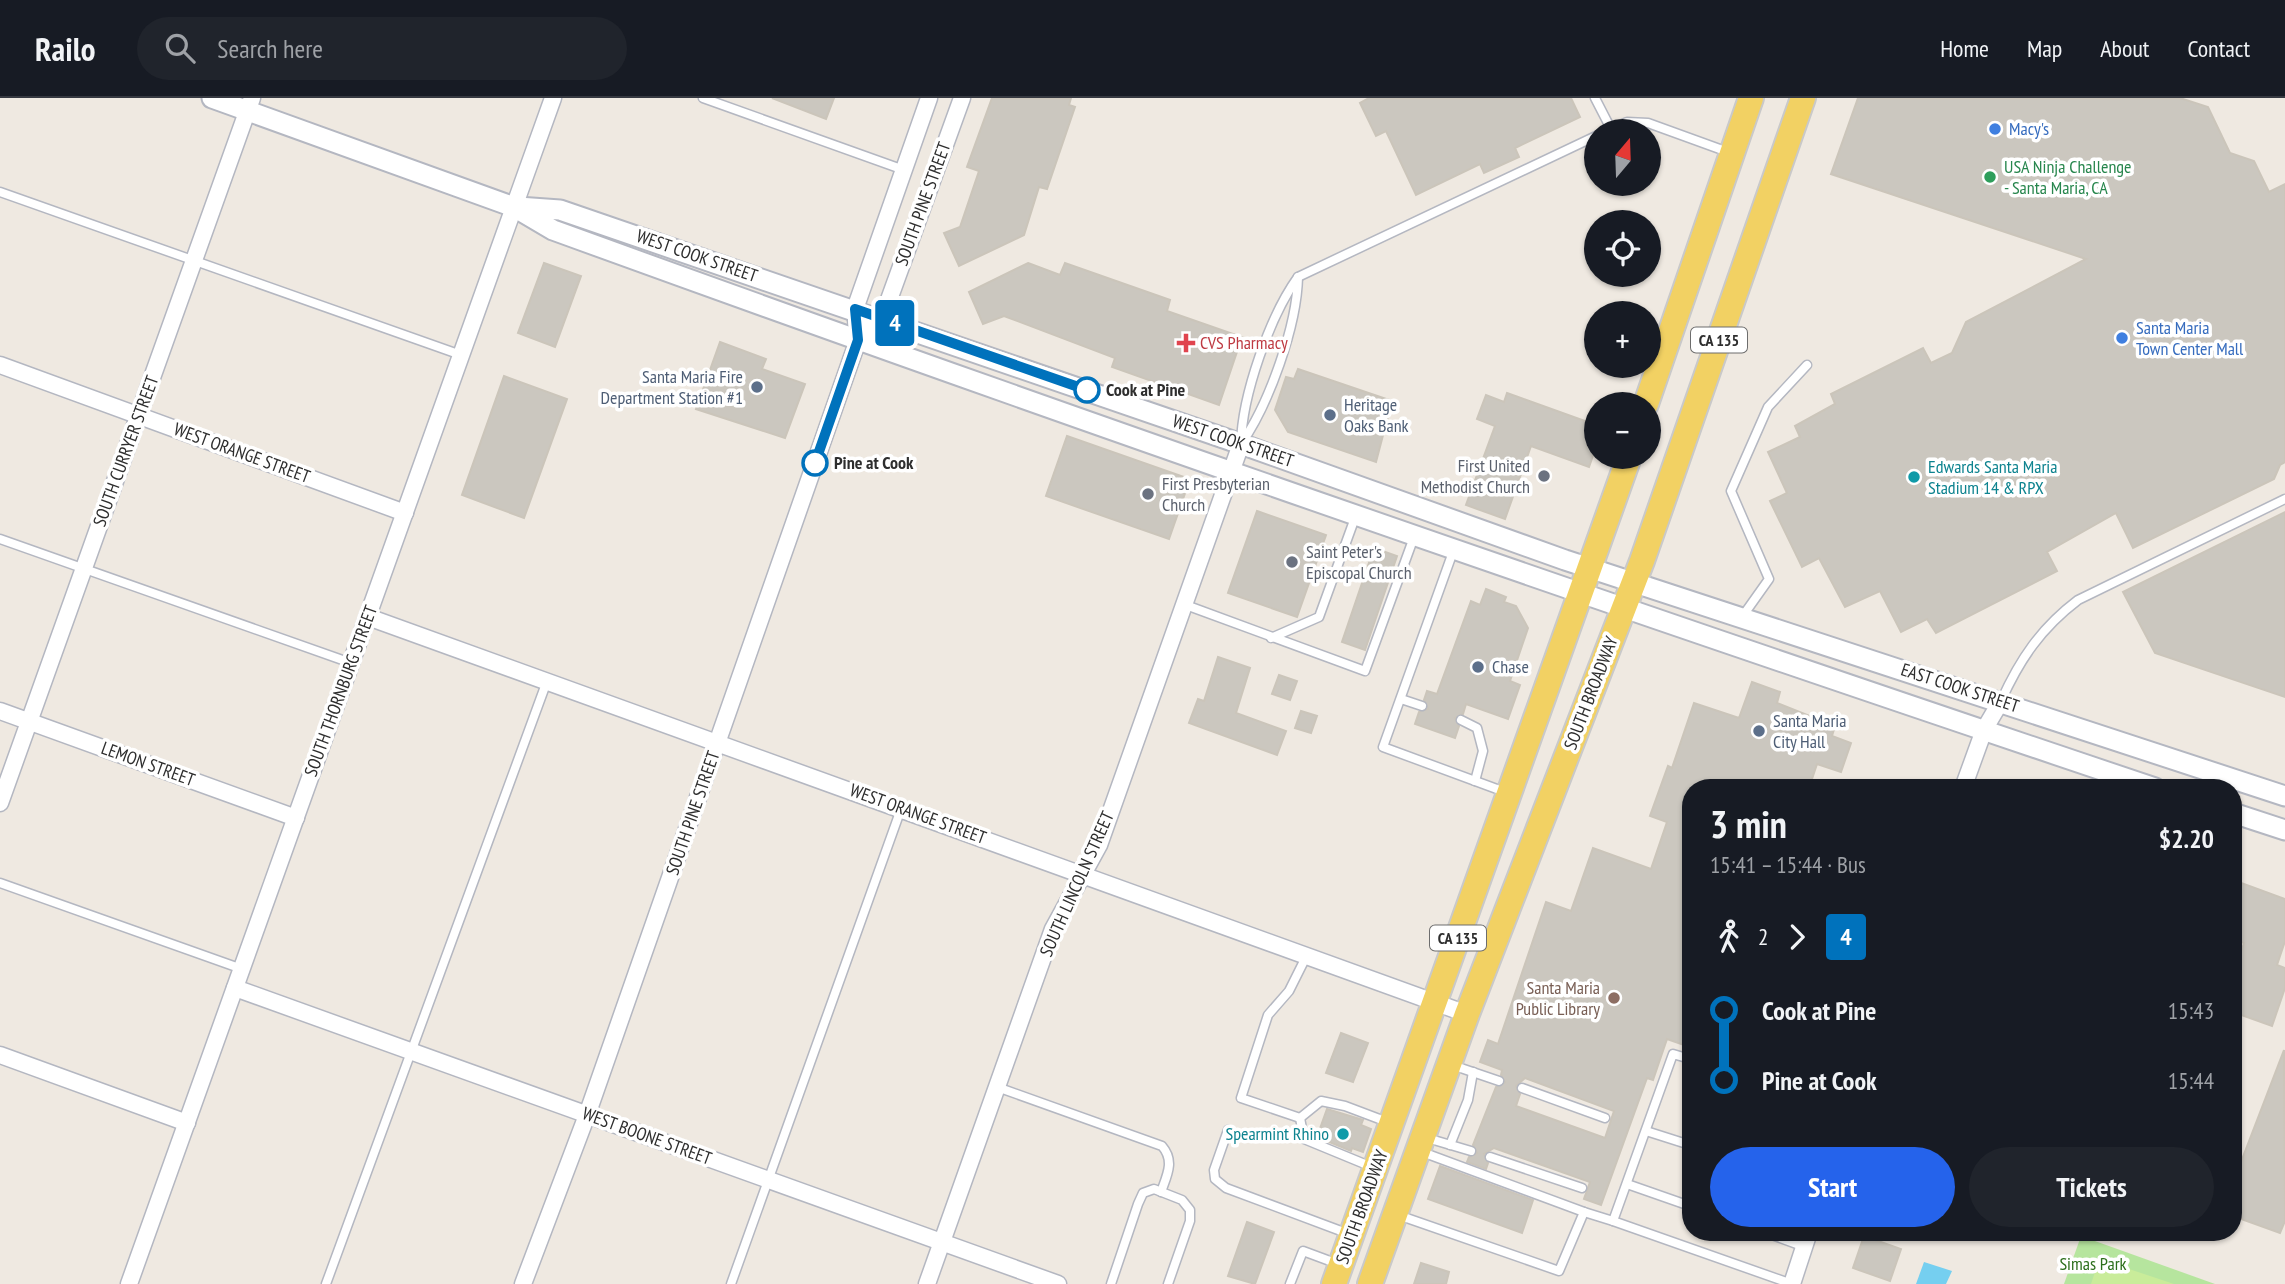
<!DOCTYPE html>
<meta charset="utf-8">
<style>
:root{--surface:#171b24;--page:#20242c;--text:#f1f3f6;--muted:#9ea1a6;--line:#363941;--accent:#2563eb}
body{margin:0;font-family:"PT Sans Narrow",sans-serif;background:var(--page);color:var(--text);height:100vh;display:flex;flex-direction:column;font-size:26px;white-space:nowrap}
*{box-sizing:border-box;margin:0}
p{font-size:23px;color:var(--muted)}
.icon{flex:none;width:38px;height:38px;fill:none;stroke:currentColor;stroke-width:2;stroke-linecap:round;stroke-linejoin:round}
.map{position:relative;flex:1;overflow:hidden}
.drawer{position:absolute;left:1682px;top:681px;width:560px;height:462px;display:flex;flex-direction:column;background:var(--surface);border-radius:28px;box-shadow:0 2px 5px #0004}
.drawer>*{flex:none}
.badge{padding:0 14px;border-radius:5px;font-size:24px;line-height:46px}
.needle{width:46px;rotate:19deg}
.controls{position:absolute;left:1584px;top:21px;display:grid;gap:14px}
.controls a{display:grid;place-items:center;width:77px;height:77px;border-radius:50%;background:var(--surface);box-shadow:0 2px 5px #0004;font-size:35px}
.map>.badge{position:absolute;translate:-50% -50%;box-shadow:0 0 0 4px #fff}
.legs{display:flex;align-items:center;gap:10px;height:77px;padding:0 28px;font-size:23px}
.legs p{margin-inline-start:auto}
.overview{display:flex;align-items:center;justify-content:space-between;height:119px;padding:0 28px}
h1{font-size:38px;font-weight:800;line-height:52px}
.button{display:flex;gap:14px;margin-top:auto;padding:14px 28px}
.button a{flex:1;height:80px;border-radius:42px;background:var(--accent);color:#fff;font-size:28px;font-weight:800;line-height:80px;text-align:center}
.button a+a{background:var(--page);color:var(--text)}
ul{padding:0 28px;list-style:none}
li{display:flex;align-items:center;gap:24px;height:70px;font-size:26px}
li i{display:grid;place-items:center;width:10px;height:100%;margin:0 9px;background:currentColor}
li i::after{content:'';width:18px;height:18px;margin:-9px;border:5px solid;border-radius:50%;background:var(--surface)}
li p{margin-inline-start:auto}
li:first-child i{background:linear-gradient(#0000 50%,currentColor 0)}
li:last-child i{background:linear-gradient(currentColor 50%,#0000 0)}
header{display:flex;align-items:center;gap:42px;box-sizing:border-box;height:98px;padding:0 35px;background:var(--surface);border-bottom:2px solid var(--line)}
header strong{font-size:33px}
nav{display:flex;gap:38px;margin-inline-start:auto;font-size:24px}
.search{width:490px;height:63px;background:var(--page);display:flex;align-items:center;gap:18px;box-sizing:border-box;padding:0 24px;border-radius:38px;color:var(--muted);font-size:26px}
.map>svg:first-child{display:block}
.green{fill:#b6e59e}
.pitch{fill:#c9ec9a}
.water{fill:#75cff0}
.building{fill:#cbc7bf;stroke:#cbc5ba;stroke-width:2;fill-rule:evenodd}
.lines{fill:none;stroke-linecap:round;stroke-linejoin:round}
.service-casing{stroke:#b4b7c1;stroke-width:11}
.minor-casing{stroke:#b4b7c1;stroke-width:19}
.tertiary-casing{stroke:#b4b7c1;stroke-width:23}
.primary-casing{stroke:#c9c9c9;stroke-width:28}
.service{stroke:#fff;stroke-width:8}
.minor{stroke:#fff;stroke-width:16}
.tertiary{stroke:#fff;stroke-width:19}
.primary{stroke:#f2d163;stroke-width:24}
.line-1-casing{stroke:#fff;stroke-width:16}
.line-1{stroke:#0072bc;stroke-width:10}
.shop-dot{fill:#3f7fe0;stroke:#fff;stroke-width:2.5}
.leisure-dot{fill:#2e9e5b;stroke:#fff;stroke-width:2.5}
.health-dot{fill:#e0444e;stroke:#fff;stroke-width:2.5}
.service-dot{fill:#5c6f8a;stroke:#fff;stroke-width:2.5}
.stop-1-dot{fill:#fff;stroke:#0072bc;stroke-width:3.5}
.worship-dot{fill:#6b7280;stroke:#fff;stroke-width:2.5}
.culture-dot{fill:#0f9aa8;stroke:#fff;stroke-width:2.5}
.education-dot{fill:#8d6e63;stroke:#fff;stroke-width:2.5}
.labels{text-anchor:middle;stroke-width:7;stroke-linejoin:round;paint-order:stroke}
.shield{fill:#fff;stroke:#6d6d6d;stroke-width:2}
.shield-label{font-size:16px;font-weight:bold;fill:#2e2e2e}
.shop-label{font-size:18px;fill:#366cbe;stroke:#fff;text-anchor:start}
.leisure-label{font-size:18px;fill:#27864d;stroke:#fff;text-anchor:start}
.street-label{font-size:18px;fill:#2e2e2e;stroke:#fff}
.health-label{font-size:18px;fill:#be3a42;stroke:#fff;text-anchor:start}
.service-label{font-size:18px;fill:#4e5e75;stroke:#fff;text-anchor:start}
.stop-label{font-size:18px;font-weight:bold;fill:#2e2e2e;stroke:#fff;text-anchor:start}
.worship-label{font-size:18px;fill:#5b616d;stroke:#fff;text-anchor:start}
.culture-label{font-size:18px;fill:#0d838f;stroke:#fff;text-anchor:start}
.education-label{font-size:18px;fill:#785e54;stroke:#fff;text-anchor:end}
.park-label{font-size:18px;fill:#2c6e1b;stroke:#fff}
</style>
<header>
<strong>Railo</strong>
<div class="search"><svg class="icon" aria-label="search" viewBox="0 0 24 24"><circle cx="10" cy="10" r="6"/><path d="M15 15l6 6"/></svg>Search here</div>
<nav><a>Home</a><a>Map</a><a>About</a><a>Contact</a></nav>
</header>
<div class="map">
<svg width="2285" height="1186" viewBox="0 0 2285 1186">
<rect width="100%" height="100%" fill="#efe9e1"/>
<path class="green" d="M2081,1138l134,48h-151z"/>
<path class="pitch" d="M2108,1164l66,22h-83l6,-18z"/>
<path class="water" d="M1924,1164l28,9 -6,13h-30z"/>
<g class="building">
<path d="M772,0h62l-8,21z"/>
<path d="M992,0h79l-2,7 6,2 -28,82 -8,-2 -15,48 -65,31 -15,-33 16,-6 19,-56 -12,-4z"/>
<path d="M1369,0h202l9,19 -65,31 4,9 -35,16 -4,-9 -64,31 -30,-64 -10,5 -16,-33z"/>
<path d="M1858,0h322l28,9 22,46 24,8 15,31 16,-8v278l-5,3 -6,14 -141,69 -17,-35 -69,39 10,19 -121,62 -9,-14 -26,13 -21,-41 -35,16 -26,-49 -17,9 -32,-66 17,-8 -19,-41 32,-15 -5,-11 40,-22 -4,-10 92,-46 8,15 21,-10 14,-31 120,-63 -255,-85z"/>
<path d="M544,165l37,13 -26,71 -37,-14z"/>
<path d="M1028,165l32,12 5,-12 105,37 -3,11 75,26 -23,68 -107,-38 3,-9 -111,-42 -21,8 -14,-32z"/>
<path d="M720,244l46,17 -4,10 43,15 -20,54 -89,-29z"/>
<path d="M1298,271l94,32 -16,61 -88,-30 -13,-22 11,-33 8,2z"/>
<path d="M504,278l63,23 -43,119 -62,-23z"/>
<path d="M1507,295l89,32v22l-7,20 -58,-21 -26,73 -39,-14 29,-79 -18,-7 9,-24 18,7z"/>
<path d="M1067,338l123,43 -21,60 -123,-43z"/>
<path d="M1257,413l69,24 -29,82 -69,-24z"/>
<path d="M2285,414v185l-130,-44 -32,-61z"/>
<path d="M1374,450l23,8 -32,94 -23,-8z"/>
<path d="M1486,491l20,8 -2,5 12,4 12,22 -18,53 10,4 -12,34 -42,-15 -3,10 -8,4 4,8 -4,12 -40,-14 4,-12 9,-3 -4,-9 3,-9 10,3 34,-93 9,4z"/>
<path d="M1218,559l32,11 -14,45 50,18 -9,24 -88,-32 9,-24 6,2z"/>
<path d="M1279,577l18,6 -7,19 -18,-6z"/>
<path d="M1752,584l28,10 -3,11 58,23 -3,10 19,7 -10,29 -24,-8 -8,24h-119v259l-23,-8 -14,41 -6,-2 -46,127 -17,-6 6,-17 -96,-34 -10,6 4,9 -2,6 -19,-7 2,-5 8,-4 -4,-8 23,-58 9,-5 -4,-7 1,-5 -22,-8 8,-22 10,4 48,-142 25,9 22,-63 58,21 16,-47 -17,-6 18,-50 4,2 22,-65 45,15zM1525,980l89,33 -9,27 -89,-32 4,-12 -4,-8z"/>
<path d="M1301,613l16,5 -6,17 -16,-5z"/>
<path d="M2233,782l52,19v42l-8,24 8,3v20l-13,38 -39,-14v-38l11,-31 -11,-4z"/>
<path d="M1341,935l27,10 -15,39 -27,-9z"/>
<path d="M2284,952l1,171 -5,12 -47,-17v-33z"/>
<path d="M1327,1011l36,11 -2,5 10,4 -8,23 -11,-4 -1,3 -34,-14z"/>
<path d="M1440,1068l93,34 -11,33 -94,-34z"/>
<path d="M1247,1124l27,10 -19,52 -27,-8z"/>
<path d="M1864,1138l37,13 -11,32 -37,-13z"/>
<path d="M1421,1165l28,9 -3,12h-32z"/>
</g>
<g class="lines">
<g class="service-casing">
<g id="service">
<path d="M703,0l201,72"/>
<path d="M1595,0l16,31"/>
<path d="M1605,33l22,-9 21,1 80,29"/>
<path d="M0,94l461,163"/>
<path d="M1241,346c1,-49 29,-128 57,-167l298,-141"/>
<path d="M1241,346c28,-40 56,-118 57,-167"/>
<path d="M0,441l351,124"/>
<path d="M1454,451l-71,198 122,45"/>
<path d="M1183,506l182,67 49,-134"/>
<path d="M1742,519l27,-38 -38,-88 37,-84 39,-42"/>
<path d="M1271,540l48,-21 37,-102"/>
<path d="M1401,601l21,7"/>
<path d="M2001,603c19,-42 40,-73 77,-101l207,-101"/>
<path d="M1461,622l16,8 6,23 -8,30"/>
<path d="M0,785l242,86"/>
<path d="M1690,961l-17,-5 -60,167 179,63"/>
<path d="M1452,967l47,16"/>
<path d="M997,989l165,59c13,15 5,29 -1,46"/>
<path d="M1522,990l83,30"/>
<path d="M1300,1020l-59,-20 27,-83 21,-24 18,-36"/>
<path d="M1300,1020l21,-17 24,5 45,17"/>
<path d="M1300,1020l4,21 68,28"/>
<path d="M1228,1032l-14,40 1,9 11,9 123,46"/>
<path d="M1646,1033l44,14"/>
<path d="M1427,1040l44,13"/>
<path d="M1450,1047l18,-45 5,-28"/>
<path d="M1490,1059l92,31"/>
<path d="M1627,1086l63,22"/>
<path d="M1584,1114l29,9"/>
<path d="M1398,1117l161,56 25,-59 -162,-60"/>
<path d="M1764,1134l41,15"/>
<path d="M326,1186l221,-603"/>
<path d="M731,1186l170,-475"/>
<path d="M1111,1186l27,-80 5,-11 11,-4 28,11 8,10v11l-22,63"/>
<path d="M1290,1186l13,-33 35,13"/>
</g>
</g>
<g class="minor-casing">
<g id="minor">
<path d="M858,242l24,-21 80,-221"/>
<path d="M0,267l405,148"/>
<path d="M368,519l1099,397"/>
<path d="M0,613l296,107"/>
<path d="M1963,690l21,-58 17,-29"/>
<path d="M0,705l252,-705"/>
<path d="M235,890l823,296"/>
<path d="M0,957l187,68"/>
<path d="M129,1186l424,-1186"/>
<path d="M523,1186l64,-169 271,-775 -3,-31 74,-211"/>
<path d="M927,1186l126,-355 46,-84 142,-401"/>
<path d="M1792,1186l17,-52"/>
</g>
</g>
<g class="tertiary-casing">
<g id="tertiary">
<path d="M212,0l302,109 39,23c531,193 1066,378 1602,558"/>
<path d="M518,109l42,3 681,234 324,116 720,236"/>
<path d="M2233,715l52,17"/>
</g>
</g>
<g class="primary-casing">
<g id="primary">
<path d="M1646,306l105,-306"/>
<path d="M1334,1186l295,-827"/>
<path d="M1370,1186l97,-270 175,-453 161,-463"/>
</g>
</g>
<use href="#service" class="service"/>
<use href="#minor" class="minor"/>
<use href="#tertiary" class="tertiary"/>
<use href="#primary" class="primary"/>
</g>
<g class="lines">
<g class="line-1-casing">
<path id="line-1" d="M815,365l43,-123 -3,-31 232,81"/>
</g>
<use href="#line-1" class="line-1"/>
</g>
<g class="shop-dot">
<circle cx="1995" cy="31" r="7"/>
<circle cx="2122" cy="240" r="7"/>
</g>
<circle class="leisure-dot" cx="1990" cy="79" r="7"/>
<path class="health-dot" d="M1182.5 234.5h7v7h7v7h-7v7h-7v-7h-7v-7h7z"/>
<g class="service-dot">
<circle cx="757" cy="289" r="7"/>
<circle cx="1330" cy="317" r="7"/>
<circle cx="1478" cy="569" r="7"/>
<circle cx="1759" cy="633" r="7"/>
</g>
<g class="stop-1-dot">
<circle cx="1087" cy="292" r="12"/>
<circle cx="815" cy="365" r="12"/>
</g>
<g class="worship-dot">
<circle cx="1544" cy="378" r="7"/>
<circle cx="1148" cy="396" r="7"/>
<circle cx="1292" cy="464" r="7"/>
</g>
<g class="culture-dot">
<circle cx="1914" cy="379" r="7"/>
<circle cx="1343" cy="1036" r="7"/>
</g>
<circle class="education-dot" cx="1614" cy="900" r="7"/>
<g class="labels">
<g class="shield">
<rect x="1691" y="229.5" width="56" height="25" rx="5"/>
<rect x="1430" y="827.5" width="56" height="25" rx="5"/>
</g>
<g class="shield-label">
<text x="1719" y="248">CA 135</text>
<text x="1458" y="846">CA 135</text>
</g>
<g class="shop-label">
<text x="2009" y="37">Macy's</text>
<text x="2136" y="236">Santa Maria<tspan x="2136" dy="21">Town Center Mall</tspan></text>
</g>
<g class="leisure-label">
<text x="2004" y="75">USA Ninja Challenge<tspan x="2004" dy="21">- Santa Maria, CA</tspan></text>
</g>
<g class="street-label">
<text transform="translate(923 106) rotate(-70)" y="6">SOUTH PINE STREET</text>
<text transform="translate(697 158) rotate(19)" y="6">WEST COOK STREET</text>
<text transform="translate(1233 343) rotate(19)" y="6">WEST COOK STREET</text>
<text transform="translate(126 353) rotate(-70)" y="6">SOUTH CURRYER STREET</text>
<text transform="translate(242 355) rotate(20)" y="6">WEST ORANGE STREET</text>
<text transform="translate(1960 590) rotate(18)" y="6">EAST COOK STREET</text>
<text transform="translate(341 593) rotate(-70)" y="6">SOUTH THORNBURG STREET</text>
<text transform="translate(1591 595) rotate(-69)" y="6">SOUTH BROADWAY</text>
<text transform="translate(148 666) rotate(20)" y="6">LEMON STREET</text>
<text transform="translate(693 715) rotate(-71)" y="6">SOUTH PINE STREET</text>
<text transform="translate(918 716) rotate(20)" y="6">WEST ORANGE STREET</text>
<text transform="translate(1077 786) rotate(-66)" y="6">SOUTH LINCOLN STREET</text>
<text transform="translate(647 1038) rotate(20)" y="6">WEST BOONE STREET</text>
<text transform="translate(1362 1109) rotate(-70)" y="6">SOUTH BROADWAY</text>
</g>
<g class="health-label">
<text x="1200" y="251">CVS Pharmacy</text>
</g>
<g class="service-label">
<text x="743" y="285" text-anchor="end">Santa Maria Fire<tspan x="743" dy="21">Department Station #1</tspan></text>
<text x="1344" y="313">Heritage<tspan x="1344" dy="21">Oaks Bank</tspan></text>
<text x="1492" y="575">Chase</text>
<text x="1773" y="629">Santa Maria<tspan x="1773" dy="21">City Hall</tspan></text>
</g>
<g class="stop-label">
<text x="1106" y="298">Cook at Pine</text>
<text x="834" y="371">Pine at Cook</text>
</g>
<g class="worship-label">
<text x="1530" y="374" text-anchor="end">First United<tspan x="1530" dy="21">Methodist Church</tspan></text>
<text x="1162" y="392">First Presbyterian<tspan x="1162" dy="21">Church</tspan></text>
<text x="1306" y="460">Saint Peter's<tspan x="1306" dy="21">Episcopal Church</tspan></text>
</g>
<g class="culture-label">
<text x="1928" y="375">Edwards Santa Maria<tspan x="1928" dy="21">Stadium 14 &amp; RPX</tspan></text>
<text x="1329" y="1042" text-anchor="end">Spearmint Rhino</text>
</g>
<g class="education-label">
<text x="1600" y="896">Santa Maria<tspan x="1600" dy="21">Public Library</tspan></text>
</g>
<g class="park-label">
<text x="2093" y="1172">Simas Park</text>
</g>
</g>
</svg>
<div class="controls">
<a><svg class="needle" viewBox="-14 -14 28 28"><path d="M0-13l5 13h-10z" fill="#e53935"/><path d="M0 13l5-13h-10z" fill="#9ea1a6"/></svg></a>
<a><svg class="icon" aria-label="locate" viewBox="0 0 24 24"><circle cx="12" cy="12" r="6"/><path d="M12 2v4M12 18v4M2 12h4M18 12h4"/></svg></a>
<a>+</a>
<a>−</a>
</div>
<b class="badge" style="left:895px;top:225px;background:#0072bc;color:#fff">4</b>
<section class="drawer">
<div class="overview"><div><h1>3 min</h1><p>15:41 – 15:44 · Bus</p></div><b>$2.20</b></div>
<div class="legs"><svg class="icon" aria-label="walk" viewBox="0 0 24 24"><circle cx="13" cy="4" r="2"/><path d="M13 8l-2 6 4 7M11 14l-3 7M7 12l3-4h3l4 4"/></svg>2<svg class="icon" aria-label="forward" viewBox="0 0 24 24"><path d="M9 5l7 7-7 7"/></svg><b class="badge" style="background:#0072bc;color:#fff">4</b></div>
<ul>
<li><i style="color:#0072bc"></i><b>Cook at Pine</b><p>15:43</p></li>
<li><i style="color:#0072bc"></i><b>Pine at Cook</b><p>15:44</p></li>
</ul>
<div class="button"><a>Start</a><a>Tickets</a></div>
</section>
</div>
